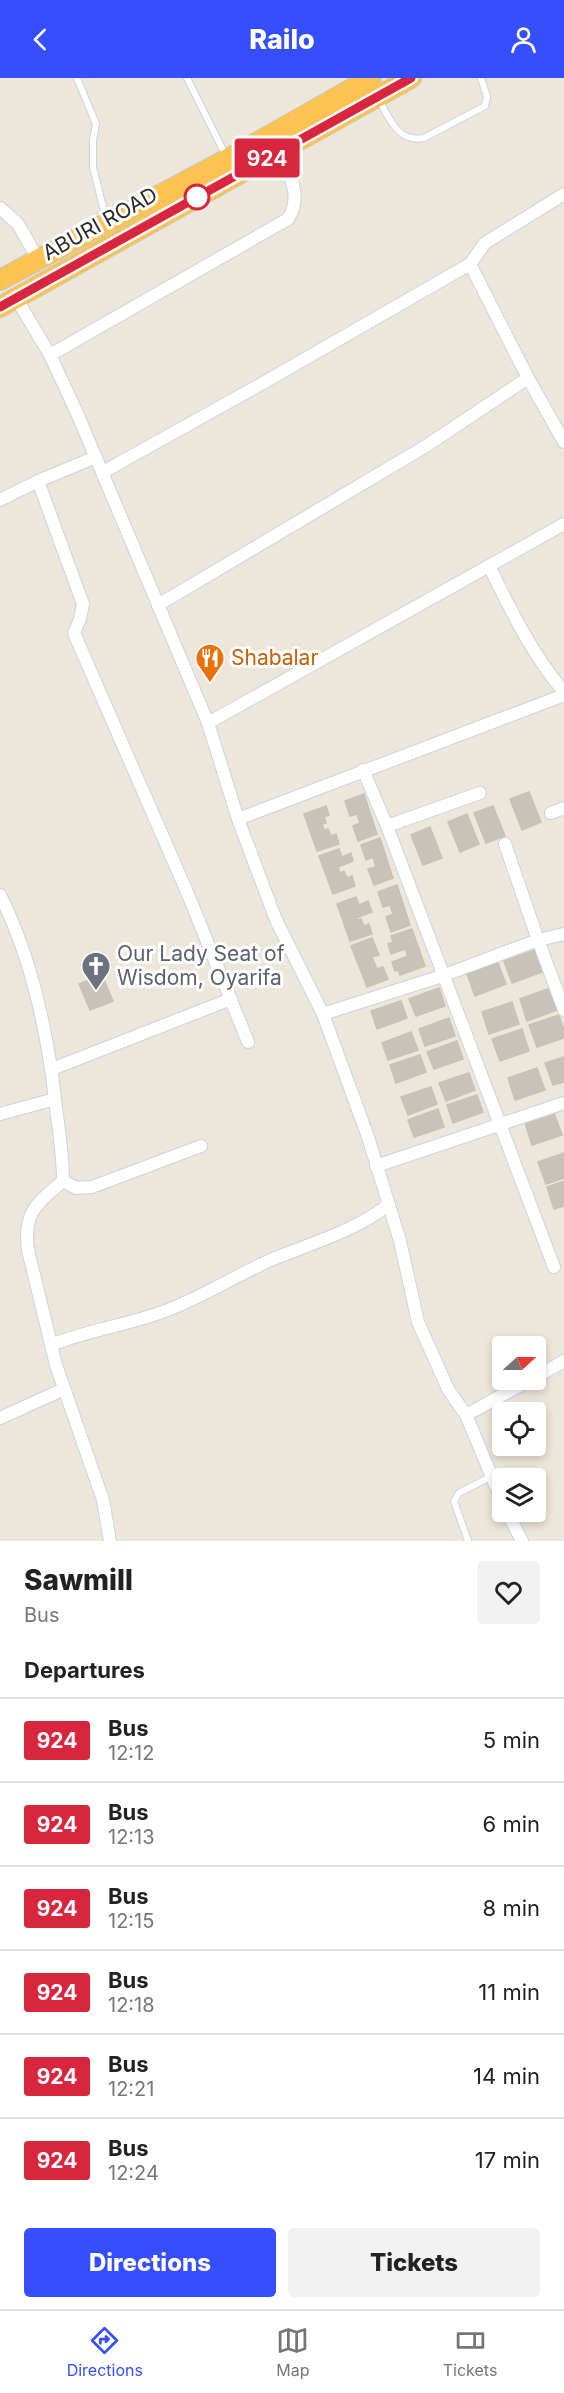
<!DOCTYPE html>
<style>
:root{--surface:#fff;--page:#f2f2f2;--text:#222;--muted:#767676;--line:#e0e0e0;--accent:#354fff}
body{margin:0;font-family:Inter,sans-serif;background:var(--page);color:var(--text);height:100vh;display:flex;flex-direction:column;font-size:22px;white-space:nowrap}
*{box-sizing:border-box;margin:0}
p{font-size:20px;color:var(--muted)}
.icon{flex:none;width:33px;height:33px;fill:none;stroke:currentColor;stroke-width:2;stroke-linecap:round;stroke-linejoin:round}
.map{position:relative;height:1463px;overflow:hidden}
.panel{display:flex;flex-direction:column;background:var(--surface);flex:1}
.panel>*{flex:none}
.badge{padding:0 12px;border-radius:4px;font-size:21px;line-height:39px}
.needle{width:39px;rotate:69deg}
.controls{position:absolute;left:492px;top:1258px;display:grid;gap:12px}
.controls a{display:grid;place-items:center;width:54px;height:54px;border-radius:6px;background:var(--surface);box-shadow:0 3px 9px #0003;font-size:30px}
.map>.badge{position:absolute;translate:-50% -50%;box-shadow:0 0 0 3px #fff}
h2{padding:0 24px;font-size:22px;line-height:54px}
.round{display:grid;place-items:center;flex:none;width:63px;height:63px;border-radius:6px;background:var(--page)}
.summary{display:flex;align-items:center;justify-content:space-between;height:102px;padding:0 24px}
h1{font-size:28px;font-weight:800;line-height:45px}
.cta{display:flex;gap:12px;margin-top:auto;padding:12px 24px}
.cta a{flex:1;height:69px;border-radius:6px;background:var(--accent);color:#fff;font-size:24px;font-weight:800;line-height:69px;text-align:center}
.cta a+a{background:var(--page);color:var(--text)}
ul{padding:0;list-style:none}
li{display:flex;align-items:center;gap:18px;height:84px;padding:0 24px;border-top:2px solid var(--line)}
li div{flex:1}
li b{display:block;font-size:22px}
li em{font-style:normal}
li .badge{min-width:66px;font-weight:700;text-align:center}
header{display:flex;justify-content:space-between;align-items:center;height:78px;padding:0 24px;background:var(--accent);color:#fff;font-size:27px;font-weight:800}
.menu{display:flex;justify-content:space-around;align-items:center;height:84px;border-top:2px solid var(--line);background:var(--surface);font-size:16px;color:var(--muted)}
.menu a{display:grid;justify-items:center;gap:3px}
.menu .on{color:var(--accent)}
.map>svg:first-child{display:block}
.building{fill:#c8c3ba;stroke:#c8c2b4;stroke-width:1.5}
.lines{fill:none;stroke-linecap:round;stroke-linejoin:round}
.service-casing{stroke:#cfd2e4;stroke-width:8}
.minor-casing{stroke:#cfd2e4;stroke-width:14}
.trunk-casing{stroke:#c8c8c8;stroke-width:22}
.service{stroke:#fff;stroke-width:6}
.minor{stroke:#fff;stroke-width:12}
.trunk{stroke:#fdc352;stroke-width:20}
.line-casing{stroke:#fff;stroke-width:14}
.line{stroke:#d7263d;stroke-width:9}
.stop-dot{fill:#fff;stroke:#d7263d;stroke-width:3}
.labels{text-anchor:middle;stroke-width:6;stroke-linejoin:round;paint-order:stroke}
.street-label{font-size:21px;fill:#2a2a2a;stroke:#fff}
.food-label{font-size:21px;fill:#c56008;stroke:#fff;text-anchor:start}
.worship-label{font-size:21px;fill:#5b616d;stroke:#fff;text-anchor:start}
</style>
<header><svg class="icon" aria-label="back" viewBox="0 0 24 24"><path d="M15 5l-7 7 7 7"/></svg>Railo<svg class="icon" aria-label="person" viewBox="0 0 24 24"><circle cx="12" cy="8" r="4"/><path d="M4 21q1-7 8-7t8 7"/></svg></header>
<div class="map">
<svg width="564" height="1463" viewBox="0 0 564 1463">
<rect width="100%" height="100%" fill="#ede6da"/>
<g class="building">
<path d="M529,714l12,30 -19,8 -12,-31z"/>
<path d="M364,716l13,40 -19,7 -5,-15 7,-3 -3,-9 -7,2 -5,-15z"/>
<path d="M326,728l3,9 -5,2 2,6 -4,1 2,6 4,-1 3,7 5,-2 3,10 -22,7 -13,-37z"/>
<path d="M493,728l12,30 -19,7 -12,-30z"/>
<path d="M467,736l12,30 -19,8 -12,-30z"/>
<path d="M430,749l12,31 -19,7 -12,-30z"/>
<path d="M380,760l13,40 -19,7 -6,-16 8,-2 -3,-10 -7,3 -5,-15z"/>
<path d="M339,771l3,8 9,-4 2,8 -15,6 2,6 4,-2 3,7 5,-2 3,10 -22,8 -14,-38z"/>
<path d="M397,807l13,40 -19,7 -5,-15 7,-3 -3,-9 -7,2 -5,-15z"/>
<path d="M356,819l3,8 9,-4 4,11 -16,6 1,2 4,-1 3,7 5,-2 3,10 -22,7 -13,-37z"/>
<path d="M412,851l13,37 -25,9 -2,-5 -3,1 -3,-9 16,-6 -3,-7 -14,5 -3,-10 5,-2 -2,-6z"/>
<path d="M372,860l7,17 -7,2 5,12 6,-2 5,12 -21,8 -16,-41z"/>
<path d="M535,872l7,22 -30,11 -8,-22z"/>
<path d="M498,885l8,21 -31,12 -8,-22z"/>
<path d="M102,897l11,26 -23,9 -11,-26z"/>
<path d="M439,910l6,18 -29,10 -7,-17z"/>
<path d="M550,910l7,22 -30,11 -7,-22z"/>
<path d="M401,923l6,17 -30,11 -6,-18z"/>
<path d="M512,924l7,22 -30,10 -7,-22z"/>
<path d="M559,937l5,15v8l-27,9 -8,-22z"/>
<path d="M449,940l6,18 -30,10 -6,-17z"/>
<path d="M522,951l7,22 -29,10 -8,-22z"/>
<path d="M411,954l7,18 -30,10 -6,-17z"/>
<path d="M457,963l6,18 -29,10 -7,-17z"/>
<path d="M420,977l6,17 -30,11 -6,-18z"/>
<path d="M564,979v25l-11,3 -8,-22z"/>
<path d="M537,990l8,22 -30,10 -7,-22z"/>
<path d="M469,995l6,17 -29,11 -7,-18z"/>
<path d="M431,1009l6,17 -29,11 -7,-18z"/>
<path d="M477,1017l6,17 -30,11 -6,-18z"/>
<path d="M438,1031l6,18 -30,10 -6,-17z"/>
<path d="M554,1035l8,22 -30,10 -7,-22z"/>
<path d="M564,1075v25l-18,6 -8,-22z"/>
<path d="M564,1103v25l-10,3 -7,-22z"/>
</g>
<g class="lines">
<g class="service-casing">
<g id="service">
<path d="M77,0l19,46 -3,16v27l13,52"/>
<path d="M187,0l39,78"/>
<path d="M378,21c12,19 19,44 46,39l61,-32 2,-9 -6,-19"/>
<path d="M468,1463l-14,-40 5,-8 33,-17"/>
</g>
</g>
<g class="minor-casing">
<g id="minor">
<path d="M0,130l18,16 20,35"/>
<path d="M470,186l58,114 36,64"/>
<path d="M16,220l34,57 27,58 131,310 30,96 38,101 47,94 45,123 32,104 18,81 30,67 18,26 36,86"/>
<path d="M50,277l238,-136c15,-23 1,-45 -8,-68"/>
<path d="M103,394l160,-89 207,-119 15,-21 79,-49"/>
<path d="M38,403l45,123 -3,15 -6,14 113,259 61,150"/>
<path d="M0,422l38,-19 58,-24"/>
<path d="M489,488c22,45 43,88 75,126"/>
<path d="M158,527l268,-159 102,-68"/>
<path d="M208,645l356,-199"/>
<path d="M363,692l24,56 167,441"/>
<path d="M551,735l13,-5"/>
<path d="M238,741l326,-124"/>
<path d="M387,748l93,-33"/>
<path d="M505,766l33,96 26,-6"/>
<path d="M0,817c31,62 47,135 55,204 3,27 8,54 8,82 -27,23 -40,32 -35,69l28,115 47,135 7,41"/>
<path d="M323,936l119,-38 96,-36 26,70"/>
<path d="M52,991l179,-70"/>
<path d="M0,1036l55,-15"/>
<path d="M376,1088l188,-63"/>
<path d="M63,1103l13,7 16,-1 109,-41"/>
<path d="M51,1267c37,-15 77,-20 114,-34 38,-14 71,-36 108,-52 39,-16 82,-28 115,-54"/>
<path d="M536,1299l28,-16"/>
<path d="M466,1337l64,-35"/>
<path d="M0,1340l64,-29"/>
<path d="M507,1434l15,29"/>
</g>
</g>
<g class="trunk-casing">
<g id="trunk">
<path d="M0,202l237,-126 134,-76"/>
<path d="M0,229l411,-229"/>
</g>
</g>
<use href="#service" class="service"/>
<use href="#minor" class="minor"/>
<use href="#trunk" class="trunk"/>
</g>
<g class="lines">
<g class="line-casing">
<path id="line" d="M0,229l411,-229"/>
</g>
<use href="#line" class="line"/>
</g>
<defs>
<g id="restaurant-pin" transform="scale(1.5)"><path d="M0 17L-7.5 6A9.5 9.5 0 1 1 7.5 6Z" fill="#e8710a" stroke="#fff"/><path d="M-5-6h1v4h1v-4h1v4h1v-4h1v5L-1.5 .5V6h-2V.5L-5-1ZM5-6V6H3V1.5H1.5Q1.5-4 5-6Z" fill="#fff"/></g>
<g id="church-pin" transform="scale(1.5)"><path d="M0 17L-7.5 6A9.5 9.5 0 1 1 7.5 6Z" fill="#6b7280" stroke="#fff"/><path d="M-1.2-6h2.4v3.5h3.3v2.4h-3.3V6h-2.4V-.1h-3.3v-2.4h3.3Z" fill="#fff"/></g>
</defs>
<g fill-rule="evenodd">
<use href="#restaurant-pin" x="210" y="580"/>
<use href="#church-pin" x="96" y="888"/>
</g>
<circle class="stop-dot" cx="197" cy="119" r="12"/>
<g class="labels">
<g class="street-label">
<text transform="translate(100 146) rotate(-29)" y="7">ABURI ROAD</text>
</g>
<g class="food-label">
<text x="231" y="587">Shabalar</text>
</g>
<g class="worship-label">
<text x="117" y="883">Our Lady Seat of<tspan x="117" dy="24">Wisdom, Oyarifa</tspan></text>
</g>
</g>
</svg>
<div class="controls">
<a><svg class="needle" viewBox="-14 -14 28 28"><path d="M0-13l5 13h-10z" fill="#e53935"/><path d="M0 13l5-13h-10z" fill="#767676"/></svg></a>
<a><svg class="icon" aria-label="locate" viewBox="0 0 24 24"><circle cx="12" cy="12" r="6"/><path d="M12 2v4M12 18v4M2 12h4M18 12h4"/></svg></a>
<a><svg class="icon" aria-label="layers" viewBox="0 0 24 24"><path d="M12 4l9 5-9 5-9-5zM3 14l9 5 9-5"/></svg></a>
</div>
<b class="badge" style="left:267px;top:80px;background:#d7263d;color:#fff">924</b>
</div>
<section class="panel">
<div class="summary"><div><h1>Sawmill</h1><p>Bus</p></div><a class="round"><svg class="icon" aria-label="heart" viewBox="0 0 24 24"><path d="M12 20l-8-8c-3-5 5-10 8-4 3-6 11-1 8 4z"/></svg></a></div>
<h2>Departures</h2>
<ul>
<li><span class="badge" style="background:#d7263d;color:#fff">924</span><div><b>Bus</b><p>12:12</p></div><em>5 min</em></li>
<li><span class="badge" style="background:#d7263d;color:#fff">924</span><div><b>Bus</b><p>12:13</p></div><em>6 min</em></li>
<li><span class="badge" style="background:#d7263d;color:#fff">924</span><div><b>Bus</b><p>12:15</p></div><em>8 min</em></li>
<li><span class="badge" style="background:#d7263d;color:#fff">924</span><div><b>Bus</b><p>12:18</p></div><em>11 min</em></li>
<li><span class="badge" style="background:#d7263d;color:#fff">924</span><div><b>Bus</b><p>12:21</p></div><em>14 min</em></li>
<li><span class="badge" style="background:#d7263d;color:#fff">924</span><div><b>Bus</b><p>12:24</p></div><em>17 min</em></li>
</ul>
<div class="cta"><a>Directions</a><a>Tickets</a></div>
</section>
<nav class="menu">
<a class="on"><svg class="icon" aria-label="directions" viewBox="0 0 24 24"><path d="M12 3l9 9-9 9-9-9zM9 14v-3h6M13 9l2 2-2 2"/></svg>Directions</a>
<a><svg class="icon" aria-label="map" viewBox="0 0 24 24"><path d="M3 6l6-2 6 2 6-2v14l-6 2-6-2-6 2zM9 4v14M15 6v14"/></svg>Map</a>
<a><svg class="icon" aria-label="tickets" viewBox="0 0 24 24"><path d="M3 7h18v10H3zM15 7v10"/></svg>Tickets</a>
</nav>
